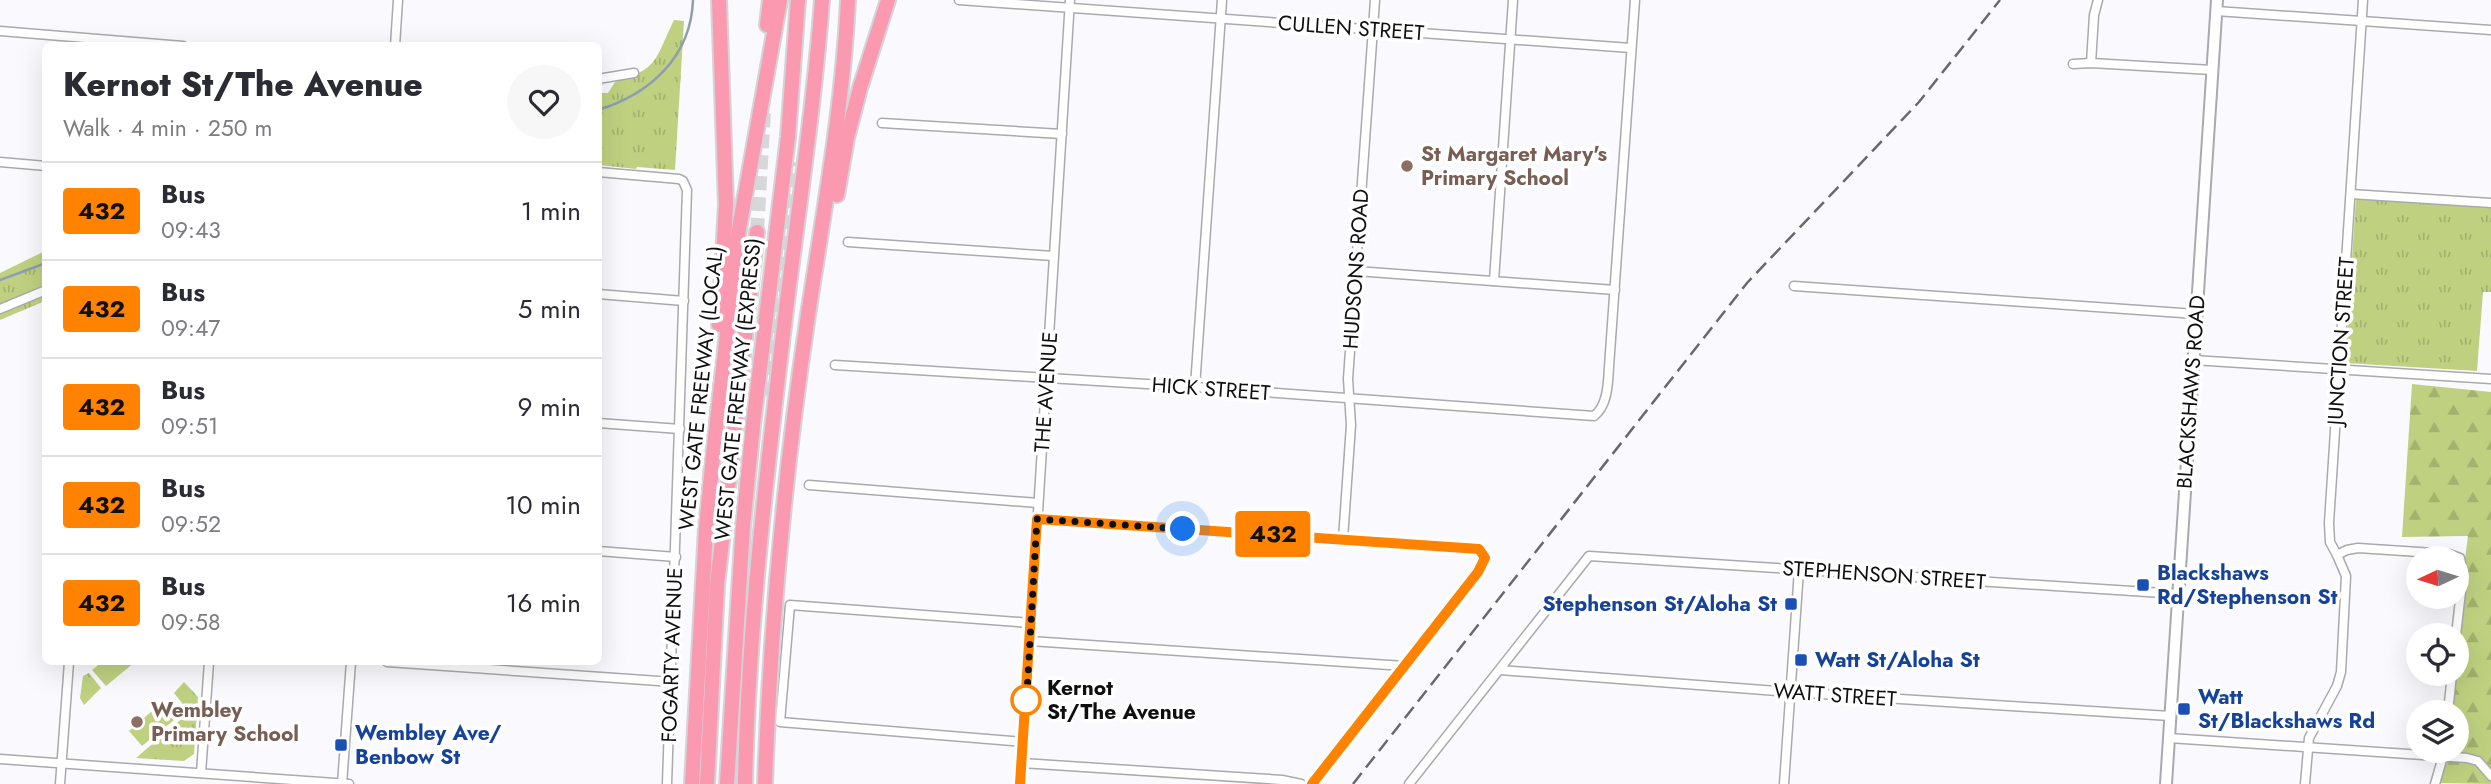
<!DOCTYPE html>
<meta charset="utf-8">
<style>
:root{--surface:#fff;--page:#f7f7f7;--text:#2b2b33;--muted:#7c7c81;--line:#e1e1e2}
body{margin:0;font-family:Jost,sans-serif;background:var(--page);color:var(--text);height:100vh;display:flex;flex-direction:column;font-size:26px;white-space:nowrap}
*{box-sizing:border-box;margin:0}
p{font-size:23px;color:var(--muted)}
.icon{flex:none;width:38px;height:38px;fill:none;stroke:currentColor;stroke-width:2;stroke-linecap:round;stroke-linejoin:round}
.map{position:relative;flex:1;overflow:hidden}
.panel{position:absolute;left:42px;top:42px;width:560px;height:623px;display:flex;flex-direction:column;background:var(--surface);border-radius:10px;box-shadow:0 7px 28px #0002}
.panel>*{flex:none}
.badge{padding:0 14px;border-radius:5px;font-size:24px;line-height:46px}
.needle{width:46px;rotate:266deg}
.fabs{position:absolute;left:2406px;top:546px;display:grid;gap:14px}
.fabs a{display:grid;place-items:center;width:63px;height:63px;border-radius:50%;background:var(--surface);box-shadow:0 7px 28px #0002;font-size:35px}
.you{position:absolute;width:35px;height:35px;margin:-18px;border:5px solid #fff;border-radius:50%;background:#1a73e8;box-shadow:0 0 0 10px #1a73e833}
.map>.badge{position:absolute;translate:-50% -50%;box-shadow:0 0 0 4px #fff}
.round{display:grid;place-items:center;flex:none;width:74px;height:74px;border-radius:37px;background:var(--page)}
.head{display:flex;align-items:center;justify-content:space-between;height:119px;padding:0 21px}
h1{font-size:33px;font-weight:800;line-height:52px}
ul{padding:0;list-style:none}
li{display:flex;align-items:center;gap:21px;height:98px;padding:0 21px;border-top:2px solid var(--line)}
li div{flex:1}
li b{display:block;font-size:26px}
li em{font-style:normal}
li .badge{min-width:77px;font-weight:700;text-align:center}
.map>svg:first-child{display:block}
.grass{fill:url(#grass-tufts)}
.forest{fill:url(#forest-firs)}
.pitch{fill:#bfd180}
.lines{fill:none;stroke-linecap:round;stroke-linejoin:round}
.stream{stroke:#8e9eb0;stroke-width:2.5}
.highway-tunnel{stroke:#d7d7da;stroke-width:14;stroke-dasharray:14 7;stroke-linecap:butt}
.street-casing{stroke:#aaaaad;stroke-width:11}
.secondary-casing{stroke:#aaaaad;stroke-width:14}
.highway-casing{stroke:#d4d4d4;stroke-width:18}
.street{stroke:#fff;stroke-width:8}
.secondary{stroke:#fff;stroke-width:10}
.highway{stroke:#fb99b1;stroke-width:14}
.rail{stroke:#69696b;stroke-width:2.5;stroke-dasharray:14 7;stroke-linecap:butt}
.line-casing{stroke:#fff;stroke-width:16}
.line{stroke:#ff8200;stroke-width:10}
.walk{stroke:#0f0f10;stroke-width:7;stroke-dasharray:0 12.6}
.education-dot{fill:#8d6e63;stroke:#fff;stroke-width:2.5}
.transit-dot{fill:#1a4fb4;stroke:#fff;stroke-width:2.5}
.stop-dot{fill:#fff;stroke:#ff8200;stroke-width:3.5}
.labels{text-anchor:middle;stroke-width:7;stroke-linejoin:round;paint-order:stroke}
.street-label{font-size:21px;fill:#0f0f10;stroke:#fff}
.education-label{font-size:21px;font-weight:bold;fill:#785e54;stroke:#fff;text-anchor:start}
.transit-label{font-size:21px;font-weight:bold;fill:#164399;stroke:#fff;text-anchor:start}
.stop-label{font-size:21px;font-weight:bold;fill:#0f0f10;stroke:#fff;text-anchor:start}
</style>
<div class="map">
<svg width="2491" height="784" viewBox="0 0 2491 784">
<defs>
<pattern id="grass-tufts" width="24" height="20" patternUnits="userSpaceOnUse" patternTransform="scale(1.75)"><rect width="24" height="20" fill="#bfd180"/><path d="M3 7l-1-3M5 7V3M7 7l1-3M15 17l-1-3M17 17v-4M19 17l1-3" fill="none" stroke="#a3b26e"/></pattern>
<pattern id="forest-firs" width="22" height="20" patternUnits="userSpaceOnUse" patternTransform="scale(1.75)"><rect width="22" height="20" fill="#bfd180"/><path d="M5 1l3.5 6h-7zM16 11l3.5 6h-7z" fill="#a3b26e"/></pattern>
</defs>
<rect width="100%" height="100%" fill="#fafafe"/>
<g class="grass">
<path d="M674,20l10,1 -9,149 -38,-3 -1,2 -37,-4 -1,-72h10l7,-11c44,-13 40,-23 59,-62z"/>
<path d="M2356,198l135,8v86h-8l-6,79 -132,-8z"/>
<path d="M45,251v50l-45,19v-47z"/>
<path d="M89,673l12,15 -17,17 -4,-7 3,-22z"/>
<path d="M184,682l14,15 -4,57 -10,7 -48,-3 50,-43v-7l-12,-15z"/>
</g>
<path class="forest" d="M2412,384l79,8v392l-55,-1 4,-32h17v-39h-12l5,-38h7l-2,-39 13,-99 -66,1z"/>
<g class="pitch">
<path d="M102,662h33l-29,24 -14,-16z"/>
<path d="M160,704l14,16 -32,26 -13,-15z"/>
</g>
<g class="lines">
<g class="stream">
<path d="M598,110c52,-16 93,-53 95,-110"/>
<path d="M0,280l46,-17"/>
</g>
<g class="highway-tunnel">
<path d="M757,232l7,-121"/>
<path d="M769,396l18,-155 4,-79"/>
</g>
<g class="street-casing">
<g id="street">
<path d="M959,0l672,48"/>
<path d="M2363,0l-34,523 1,19 7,13 10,-5 11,-2 91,6 11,4 3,16 -7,61"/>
<path d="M2216,11l275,19"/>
<path d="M0,31l183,15"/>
<path d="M395,46l3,-46"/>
<path d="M2091,63l3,-48 4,-15"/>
<path d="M2073,64l18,-1 121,7"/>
<path d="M598,79l36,-6"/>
<path d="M882,123l180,11"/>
<path d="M0,162l46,4"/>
<path d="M598,172l81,7 4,2 4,9 -20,594"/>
<path d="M2351,194l140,9"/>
<path d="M848,242l205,14"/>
<path d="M1356,271l259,19"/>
<path d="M1494,281l19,-281"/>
<path d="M1794,286l402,28"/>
<path d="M598,294l86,7"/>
<path d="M0,309l46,-19"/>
<path d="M2193,360l298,19"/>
<path d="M835,365l360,22 399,29c14,-11 14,-33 15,-49l26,-367"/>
<path d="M1195,387l27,-387"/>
<path d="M598,423l82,6"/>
<path d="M809,485l229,18"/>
<path d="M1037,519l428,28 16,4 3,11 -6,10 -166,212"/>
<path d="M1343,539l8,-114 -3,-46 27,-379"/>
<path d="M598,551l78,6"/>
<path d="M1030,641l374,25"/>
<path d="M387,662l286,20"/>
<path d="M1500,670l290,22 380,24"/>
<path d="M2448,712l4,-38"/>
<path d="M2169,738l298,20 11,3 13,15"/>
<path d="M1023,742l-243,-20 10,-117 241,18"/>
<path d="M0,759l349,25"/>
<path d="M1022,763l260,17 19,4"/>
<path d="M201,773l8,-111"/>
<path d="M60,784l9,-122"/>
<path d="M342,784l9,-122"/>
<path d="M1021,784l49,-784"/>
<path d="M1409,784l180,-228 589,38"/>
<path d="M1784,784l15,-214"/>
<path d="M2305,784l4,-46 28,-52 4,-14 5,-96 -9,-21"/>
<path d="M2435,784l9,-31"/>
</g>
</g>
<g class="secondary-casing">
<path id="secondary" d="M2166,784l51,-784"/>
</g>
<g class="highway-casing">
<g id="highway">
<path d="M719,0l7,205 -7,120"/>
<path d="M767,25l3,-25"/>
<path d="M837,195l10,-57 13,-50 28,-88"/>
<path d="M692,784l14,-256 7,-72 26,-227 41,-229"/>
<path d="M707,784l10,-199 40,-353"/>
<path d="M727,784l16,-258 10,-101 35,-288 10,-137"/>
<path d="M745,784c3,-153 21,-307 39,-458 13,-109 30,-217 38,-326"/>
<path d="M765,784c5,-156 20,-314 43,-469 16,-105 35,-209 40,-315"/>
</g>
</g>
<use href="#street" class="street"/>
<use href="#secondary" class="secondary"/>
<use href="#highway" class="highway"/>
<path class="rail" d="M1353,784l394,-501 172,-181 81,-102"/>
</g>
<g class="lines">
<g class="line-casing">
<path id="line" d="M1020,784l17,-265 442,30 6,9 -7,14 -166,212"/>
</g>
<use href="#line" class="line"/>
<path class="walk" d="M1026,700v10l11,-191 146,10"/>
</g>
<g class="education-dot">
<circle cx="1407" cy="166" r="7"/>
<circle cx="137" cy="722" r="7"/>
</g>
<g class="transit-dot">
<rect x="2136" y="578" width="14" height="14" rx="3.5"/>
<rect x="1784" y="597" width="14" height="14" rx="3.5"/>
<rect x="1794" y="653" width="14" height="14" rx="3.5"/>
<rect x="2177" y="702" width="14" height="14" rx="3.5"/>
<rect x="334" y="738" width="14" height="14" rx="3.5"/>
</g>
<circle class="stop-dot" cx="1026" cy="700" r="14"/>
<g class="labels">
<g class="street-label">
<text transform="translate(1351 28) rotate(4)" y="7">CULLEN STREET</text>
<text transform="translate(1356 269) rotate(-86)" y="7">HUDSONS ROAD</text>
<text transform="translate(2341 341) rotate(-86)" y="7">JUNCTION STREET</text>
<text transform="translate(701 388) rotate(-84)" y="7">WEST GATE FREEWAY (LOCAL)</text>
<text transform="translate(738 389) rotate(-84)" y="7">WEST GATE FREEWAY (EXPRESS)</text>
<text transform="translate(1211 389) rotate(4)" y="7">HICK STREET</text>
<text transform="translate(1046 392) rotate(-86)" y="7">THE AVENUE</text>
<text transform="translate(2191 392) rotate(-86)" y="7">BLACKSHAWS ROAD</text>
<text transform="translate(1884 575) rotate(4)" y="7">STEPHENSON STREET</text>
<text transform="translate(672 655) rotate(-88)" y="7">FOGARTY AVENUE</text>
<text transform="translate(1835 695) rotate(4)" y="7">WATT STREET</text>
</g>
<g class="education-label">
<text x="1421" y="161">St Margaret Mary's<tspan x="1421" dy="24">Primary School</tspan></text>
<text x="151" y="717">Wembley<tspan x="151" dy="24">Primary School</tspan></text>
</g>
<g class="transit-label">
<text x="2157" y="580">Blackshaws<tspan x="2157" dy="24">Rd/Stephenson St</tspan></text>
<text x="1777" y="611" text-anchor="end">Stephenson St/Aloha St</text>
<text x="1815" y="667">Watt St/Aloha St</text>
<text x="2198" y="704">Watt<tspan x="2198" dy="24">St/Blackshaws Rd</tspan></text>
<text x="355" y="740">Wembley Ave/<tspan x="355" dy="24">Benbow St</tspan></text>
</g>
<g class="stop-label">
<text x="1047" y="695">Kernot<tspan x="1047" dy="24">St/The Avenue</tspan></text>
</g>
</g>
</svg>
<div class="fabs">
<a><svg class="needle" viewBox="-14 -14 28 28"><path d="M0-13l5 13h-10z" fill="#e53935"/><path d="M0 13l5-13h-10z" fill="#7c7c81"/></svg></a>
<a><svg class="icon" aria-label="locate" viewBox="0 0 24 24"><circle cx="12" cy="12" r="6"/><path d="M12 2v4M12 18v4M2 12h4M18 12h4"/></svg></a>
<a><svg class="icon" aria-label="layers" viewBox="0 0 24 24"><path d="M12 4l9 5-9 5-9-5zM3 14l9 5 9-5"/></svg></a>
</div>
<div class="you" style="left:1183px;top:529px"></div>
<b class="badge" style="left:1273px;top:534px;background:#ff8200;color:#111">432</b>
<section class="panel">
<div class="head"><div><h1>Kernot St/The Avenue</h1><p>Walk · 4 min · 250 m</p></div><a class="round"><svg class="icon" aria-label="heart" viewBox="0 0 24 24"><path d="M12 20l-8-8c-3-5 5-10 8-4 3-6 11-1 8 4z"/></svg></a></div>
<ul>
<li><span class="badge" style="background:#ff8200;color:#111">432</span><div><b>Bus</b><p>09:43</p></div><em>1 min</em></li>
<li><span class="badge" style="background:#ff8200;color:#111">432</span><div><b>Bus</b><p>09:47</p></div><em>5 min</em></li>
<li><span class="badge" style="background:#ff8200;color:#111">432</span><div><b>Bus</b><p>09:51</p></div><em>9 min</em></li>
<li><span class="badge" style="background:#ff8200;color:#111">432</span><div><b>Bus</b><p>09:52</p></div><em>10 min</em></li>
<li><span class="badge" style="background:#ff8200;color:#111">432</span><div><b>Bus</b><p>09:58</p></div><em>16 min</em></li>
</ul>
</section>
</div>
